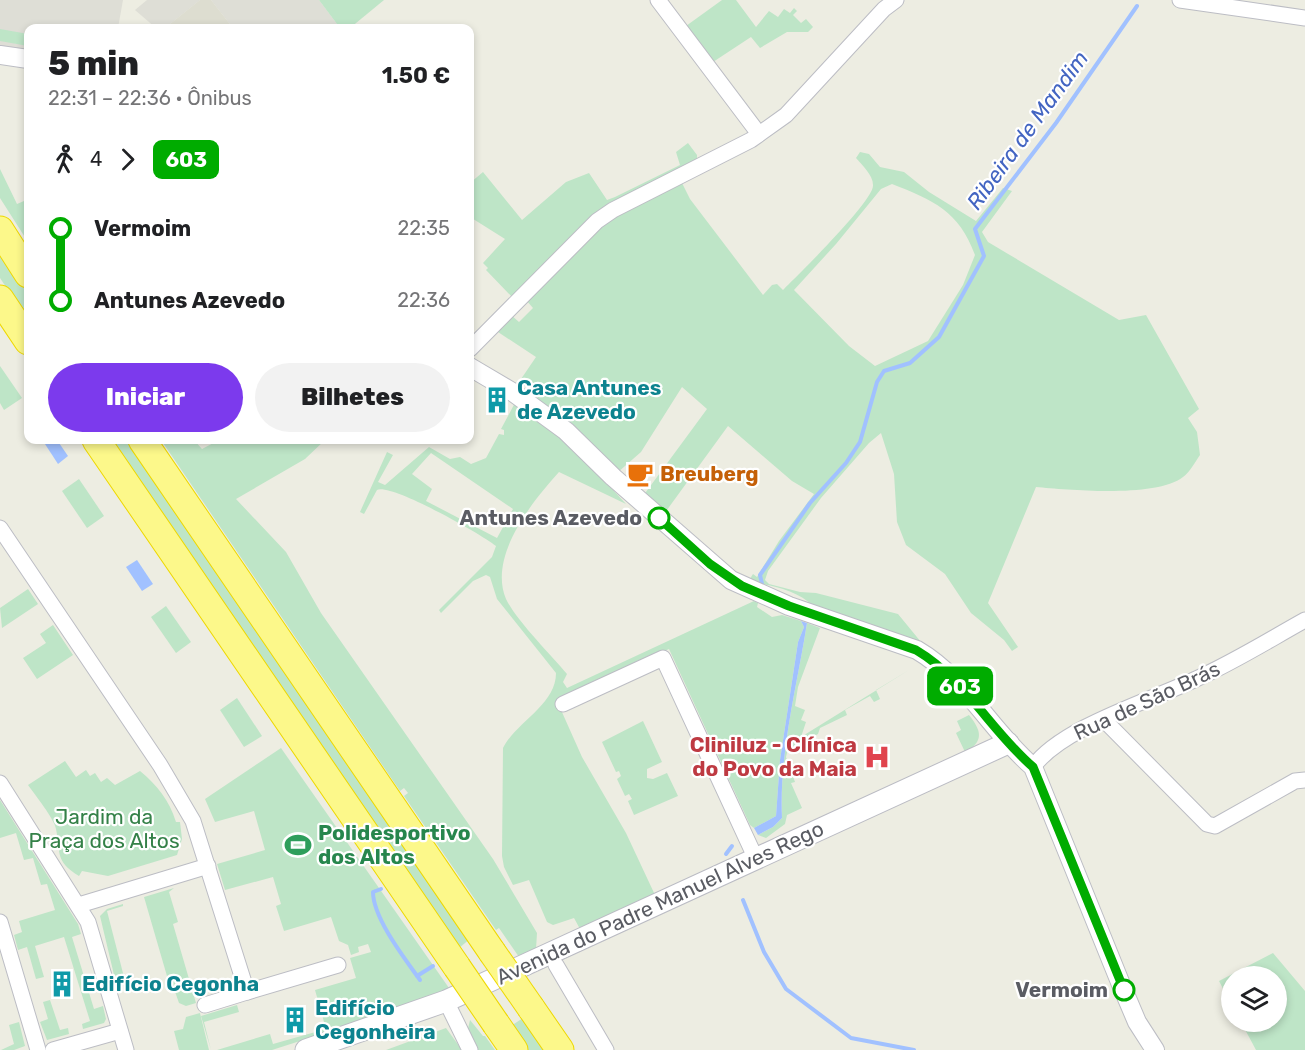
<!DOCTYPE html>
<html lang="pt">
<meta charset="utf-8">
<style>
:root{--surface:#fff;--page:#f2f2f2;--text:#202124;--muted:#757577;--accent:#7c3aed}
body{margin:0;font-family:Rubik,sans-serif;background:var(--page);color:var(--text);height:100vh;display:flex;flex-direction:column;font-size:22px;white-space:nowrap}
*{box-sizing:border-box;margin:0}
p{font-size:20px;color:var(--muted)}
.icon{flex:none;width:33px;height:33px;fill:none;stroke:currentColor;stroke-width:2;stroke-linecap:round;stroke-linejoin:round}
.map{position:relative;flex:1;overflow:hidden}
.drawer{position:absolute;left:24px;top:24px;width:450px;height:420px;display:flex;flex-direction:column;background:var(--surface);border-radius:12px;box-shadow:0 3px 9px #0003}
.drawer>*{flex:none}
.badge{padding:0 12px;border-radius:9px;font-size:21px;line-height:39px}
.controls{position:absolute;left:1221px;top:966px;display:grid;gap:12px}
.controls a{display:grid;place-items:center;width:66px;height:66px;border-radius:50%;background:var(--surface);box-shadow:0 3px 9px #0003;font-size:30px}
.map>.badge{position:absolute;translate:-50% -50%;box-shadow:0 0 0 3px #fff}
.legs{display:flex;align-items:center;gap:9px;height:66px;padding:0 24px;font-size:20px}
.legs p{margin-inline-start:auto}
.overview{display:flex;align-items:center;justify-content:space-between;height:102px;padding:0 24px}
h1{font-size:33px;font-weight:800;line-height:45px}
.action{display:flex;gap:12px;margin-top:auto;padding:12px 24px}
.action a{flex:1;height:69px;border-radius:36px;background:var(--accent);color:#fff;font-size:24px;font-weight:800;line-height:69px;text-align:center}
.action a+a{background:var(--page);color:var(--text)}
ul{padding:0 24px;list-style:none}
li{display:flex;align-items:center;gap:21px;height:72px;font-size:22px}
li i{display:grid;place-items:center;width:9px;height:100%;margin:0 8px;background:currentColor}
li i::after{content:'';width:15px;height:15px;margin:-8px;border:4px solid;border-radius:50%;background:var(--surface)}
li p{margin-inline-start:auto}
li:first-child i{background:linear-gradient(#0000 50%,currentColor 0)}
li:last-child i{background:linear-gradient(currentColor 50%,#0000 0)}
.map>svg:first-child{display:block}
.industrial{fill:#deded6}
.education{fill:#ddddd0}
.green{fill:#bee5c7;fill-rule:evenodd}
.water{fill:#a1c1ff}
.lines{fill:none;stroke-linecap:round;stroke-linejoin:round}
.stream{stroke:#a1c1ff;stroke-width:4}
.minor-casing{stroke:#bcbdc4;stroke-width:17}
.tertiary-casing{stroke:#bcbdc4;stroke-width:20}
.secondary-casing{stroke:#bbbcc4;stroke-width:23}
.motorway-casing{stroke:#eed801;stroke-width:29}
.minor{stroke:#fff;stroke-width:15}
.tertiary{stroke:#fff;stroke-width:18}
.secondary{stroke:#fff;stroke-width:21}
.motorway{stroke:#fcf88a;stroke-width:27}
.motorway-bridge-casing{stroke:#eed801;stroke-width:29;stroke-linecap:butt}
.motorway-bridge{stroke:#fcf88a;stroke-width:27}
.line-1-casing{stroke:#fff;stroke-width:14}
.line-1{stroke:#00ac00;stroke-width:9}
.stop-1-dot{fill:#fff;stroke:#00ac00;stroke-width:3}
.labels{text-anchor:middle;stroke-width:4.5;stroke-linejoin:round;paint-order:stroke}
.culture-label{font-size:21px;font-weight:bold;fill:#0d838f;stroke:#fff;text-anchor:start}
.food-label{font-size:21px;font-weight:bold;fill:#c56008;stroke:#fff;text-anchor:start}
.stop-label{font-size:21px;font-weight:bold;fill:#5a5c63;stroke:#fff;text-anchor:end}
.street-label{font-size:21px;fill:#5a5c63;stroke:#fff}
.health-label{font-size:21px;font-weight:bold;fill:#be3a42;stroke:#fff;text-anchor:end}
.park-label{font-size:21px;fill:#348148;stroke:#fff}
.leisure-label{font-size:21px;font-weight:bold;fill:#27864d;stroke:#fff;text-anchor:start}
.water-label{font-size:22px;font-style:italic;fill:#4365c2;stroke:#fff}
</style>
<div class="map">
<svg width="1305" height="1050" viewBox="0 0 1305 1050">
<rect width="100%" height="100%" fill="#edede2"/>
<g class="industrial">
<path d="M0,0h123l-5,28h-90v30l-28,-5z"/>
<path d="M147,0h53l-35,28h-9l-21,-18z"/>
<path d="M211,0h108l21,28h-107z"/>
</g>
<path class="education" d="M200,0h11l22,28h-68z"/>
<g class="green">
<path d="M319,0h65l-34,28h-10z"/>
<path d="M722,0h14l20,27 13,-16 9,6 6,-8 6,4 4,-5 3,3 -4,4 8,8 5,-4 7,8 -5,5h-21l-27,16 -9,-11 -38,25 -27,-36z"/>
<path d="M0,29l28,5v12l-28,-5z"/>
<path d="M688,143l9,12v8l-88,40 -31,27 -65,68 -27,-28 2,-2 -5,-5 22,-24 -35,-22v-34l13,-11 39,48 44,-38 23,-9 18,27 8,-3 65,-32 -4,-13z"/>
<path d="M860,152l9,2 11,13 24,5 25,20 47,29 27,-33 9,3 -30,41 6,10 131,78 27,-5 53,94 -11,9 9,14 3,23c-5,7 -10,17 -17,22 -26,21 -114,13 -147,10l-48,116 30,44 -6,4 -8,-11 -33,-27 -26,-39 -39,-29 -9,-23 -3,-48 -13,-41 -12,10 -48,55 -53,73 -3,9 4,4 31,8 16,1 82,21 23,28 -108,-36c-15,-16 -45,-22 -65,-24l5,-8 4,3 22,-36 35,-47 -22,-13 -64,-55 -64,88 -21,-18 64,-87 -25,-22 -41,65 -24,21 -90,-79v-7l-8,-5 17,-25 -41,-27 16,-15 8,7 14,-14 -7,-8 80,-78 76,-39 8,16 73,96 9,-10 5,-1 6,6c14,-14 92,-90 90,-105 0,-10 -11,-20 -17,-27zM892,184c41,16 67,27 83,71l-12,30 -35,56 -53,25 -26,-20 -55,-56 42,-46 45,-55z"/>
<path d="M0,169l17,35 7,-3 4,6v35l-28,-44z"/>
<path d="M0,252l28,42v26l-28,-42z"/>
<path d="M0,366l22,32 -18,12 -4,-7z"/>
<path d="M516,401l55,43 55,60 -67,-32c-27,30 -71,84 -53,127 10,21 45,56 61,75l-4,8 4,6 187,-87 4,2 -1,4 15,10 10,-2 19,6 3,6 -6,15 -18,118 -4,56 -22,12 -4,-3 -81,-176 -112,52 25,56 44,76 29,62 -75,34 -6,-11 -21,7 -6,-3 -18,-42 -16,5 -9,-18 -2,-11 1,-108c13,-26 53,-43 53,-75l-59,-74 -7,-22 -4,-2 -13,6 -32,32 -2,-3 53,-53 4,-11c-15,-12 -105,-63 -119,-56l-13,24 -4,-2 27,-60 6,3 -15,27 7,3 44,-38 21,12 10,-2 11,7 15,-6 13,-24 5,1v-5l-3,-1zM431,453l82,56 -16,29 -71,-37 6,-12 -20,-15z"/>
<path d="M111,440h17l16,23 326,476 -11,9z"/>
<path d="M161,440h33l8,9 17,-9h106l-20,19 -69,40 50,53 35,61 172,246 44,74 -1,16 -17,8 -20,-29 -3,2 -92,-134 4,-3 -4,-5 -4,3z"/>
<path d="M79,479l25,37 -17,12 -25,-37z"/>
<path d="M28,589l10,15 -36,24 -2,-20z"/>
<path d="M166,606l25,36 -15,11 -25,-36z"/>
<path d="M807,623l13,5 -22,59 -3,19 10,4 -4,10 5,2 -5,15 108,-67 -33,20 4,9 -6,3 -4,-6 -25,14 2,5 -27,13 -2,6 -30,15 -2,8 9,25 -4,1 11,25 -15,7 -2,9 -19,14 -8,-3 15,-8 9,-9c-3,-66 15,-131 25,-195z"/>
<path d="M53,625l20,30 -36,24 -14,-21 23,-15 -6,-9z"/>
<path d="M237,698l25,38 -18,11 -24,-37z"/>
<path d="M969,715c13,16 15,27 -4,37l-9,-19 5,-3 -4,-9z"/>
<path d="M643,721l19,41 -15,7v9l6,1 14,-6 11,23 -44,19 -6,-14 4,-2 -3,-5 -4,2 -8,-17 4,-3 -2,-5 -3,1 -14,-30z"/>
<path d="M281,748l168,240 -65,26 -112,36h-55l53,-16 3,10 53,-15 -11,-39 41,-12 -6,-20 21,-6 -3,-8 -10,3 1,5 -8,3 -3,-10 -9,-4 -8,-24 -47,14 -8,-25 5,-2 -8,-27 -48,13 -8,-26 48,-14 -11,-39 -39,11 -10,-23z"/>
<path d="M65,761l11,16 10,-7 4,6 5,-3 6,9 6,-4 8,7 25,-14c18,15 29,29 36,51h4l2,17 -5,16 -69,21 -26,-5 -3,5c-25,-15 -18,-24 -23,-47 -2,-11 -21,-34 -28,-44z"/>
<path d="M0,800l78,124 3,10 -9,3 22,72 9,-3 3,13 -2,4 -21,6 -1,-5 8,-3 -26,-84 -29,9 9,31 -8,2 -9,-32 -9,3 -4,-15 8,-3 -3,-11 36,-11 -8,-26 -6,1 -8,-27 -9,2 -8,-27 -16,5z"/>
<path d="M174,888l-5,4 9,30 -5,2 23,79 -10,3 -7,-3 -7,-20h-3l-25,-86z"/>
<path d="M123,904v2l-16,5 17,66 -9,2 -15,-63 7,-7z"/>
<path d="M1273,953l32,38v59h-49l-15,-28h35v-46h-44l-1,28 -12,-23z"/>
<path d="M50,1000l10,30 8,-2 1,6 -22,6 -7,-18 8,-3 -5,-17z"/>
<path d="M237,1005l2,7 -35,10 7,28 -10,-34z"/>
<path d="M200,1013l9,37h-30l-5,-19 9,-2 3,-12z"/>
<path d="M523,1018l22,32h-17l-17,-24z"/>
<path d="M470,1020l13,16h2l10,14h-21l-7,-17z"/>
<path d="M19,1022l6,24 -11,4h-13l13,-6 -5,-19z"/>
<path d="M446,1028l16,22h-76z"/>
</g>
<g class="water">
<path d="M45,440h12l11,16 -10,8 -15,-23z"/>
<path d="M137,560l16,24 -11,7 -16,-24z"/>
<path d="M801,621l6,2c-10,64 -28,129 -25,195l-9,9 -15,8 -4,-7 22,-12 4,-56 18,-118 6,-15z"/>
</g>
<g class="lines">
<g class="stream">
<path d="M762,584l-2,-9 50,-72 36,-40 14,-21 17,-60 7,-11 26,-8 29,-26 45,-81 -9,-27 81,-106 81,-117"/>
<path d="M726,854l6,-8"/>
<path d="M381,889l-8,3c0,26 32,67 47,88"/>
<path d="M743,900l21,52 22,37 65,49 63,12"/>
<path d="M417,976l16,-10"/>
</g>
<g class="minor-casing">
<g id="minor">
<path d="M658,0l101,134"/>
<path d="M1180,0l125,18"/>
<path d="M470,349l127,-128 16,-11 138,-70 35,-25 98,-106 12,-9"/>
<path d="M0,528l160,237 33,56 54,171 91,-27"/>
<path d="M563,704l100,-46 93,201"/>
<path d="M1104,720l103,104 8,2 80,-45 10,-1"/>
<path d="M1033,767c29,-40 117,-66 163,-88 38,-17 73,-39 109,-59"/>
<path d="M0,783l88,139 38,128"/>
<path d="M79,905l129,-39"/>
<path d="M0,922l38,128"/>
<path d="M556,965l50,85"/>
<path d="M446,1001l24,49"/>
<path d="M205,1005l42,-13"/>
<path d="M53,1050l67,-19"/>
</g>
</g>
<g class="tertiary-casing">
<g id="tertiary">
<path d="M0,55l28,4"/>
<path d="M470,367l44,26 52,38 47,46 118,103 58,26 128,44c48,28 74,81 116,117l87,215 17,40 18,28"/>
</g>
</g>
<g class="secondary-casing">
<path id="secondary" d="M306,1050l140,-49 562,-258"/>
</g>
<g class="motorway-casing">
<g id="motorway">
<path d="M0,230l28,44"/>
<path d="M0,299l28,42"/>
<path d="M96,440l361,527"/>
<path d="M142,440l350,512"/>
<path d="M531,1008l29,42"/>
<path d="M496,1024l18,26"/>
</g>
</g>
<use href="#minor" class="minor"/>
<use href="#tertiary" class="tertiary"/>
<use href="#secondary" class="secondary"/>
<use href="#motorway" class="motorway"/>
<g class="motorway-bridge-casing">
<g id="motorway-bridge">
<path d="M492,952l39,56"/>
<path d="M457,967l39,57"/>
</g>
</g>
<use href="#motorway-bridge" class="motorway-bridge"/>
</g>
<g class="lines">
<g class="line-1-casing">
<path id="line-1" d="M659,518l51,46 32,22 47,20 127,44c49,29 75,81 117,117l91,223"/>
</g>
<use href="#line-1" class="line-1"/>
</g>
<defs>
<g id="building-bare" transform="scale(2.07)"><path d="M-4-6H4V6H1V3H-1V6H-4ZM-2.5-4.3h1.7v1.8h-1.7ZM.8-4.3h1.7v1.8H.8ZM-2.5-1h1.7V.8h-1.7ZM.8-1h1.7V.8H.8Z" fill="#0f9aa8" stroke="#fff" stroke-width="2.5" paint-order="stroke"/></g>
<g id="cafe-bare" transform="scale(2.07)"><path d="M-5.5-4.5H6V0H3Q3 3.5 0 3.5H-2.5Q-5.5 3.5-5.5 0ZM3-3.2v2h1.7v-2ZM-6 4.5H4V6H-6Z" fill="#e8710a" stroke="#fff" stroke-width="2.5" paint-order="stroke"/></g>
<g id="hospital-bare" transform="scale(2.07)"><path d="M-5-5h3v3.5h4V-5h3V5h-3V1.5h-4V5h-3Z" fill="#e0444e" stroke="#fff" stroke-width="2.5" paint-order="stroke"/></g>
<g id="stadium-bare" transform="scale(2.07)"><path d="M0-5a6.5 5 0 1 0 0 10a6.5 5 0 1 0 0-10ZM-3.5-1.8h7v3.6h-7Z" fill="#2e9e5b" stroke="#fff" stroke-width="2.5" paint-order="stroke"/></g>
</defs>
<g fill-rule="evenodd">
<use href="#building-bare" x="497" y="400"/>
<use href="#cafe-bare" x="640" y="474"/>
<use href="#hospital-bare" x="877" y="757"/>
<use href="#stadium-bare" x="298" y="845"/>
<use href="#building-bare" x="62" y="984"/>
<use href="#building-bare" x="295" y="1020"/>
</g>
<g class="stop-1-dot">
<circle cx="659" cy="518" r="10"/>
<circle cx="1124" cy="990" r="10"/>
</g>
<g class="labels">
<g class="culture-label">
<text x="517" y="395">Casa Antunes<tspan x="517" dy="24">de Azevedo</tspan></text>
<text x="82" y="991">Edifício Cegonha</text>
<text x="315" y="1015">Edifício<tspan x="315" dy="24">Cegonheira</tspan></text>
</g>
<g class="food-label">
<text x="660" y="481">Breuberg</text>
</g>
<g class="stop-label">
<text x="642" y="525">Antunes Azevedo</text>
<text x="1108" y="997">Vermoim</text>
</g>
<g class="street-label">
<text transform="translate(1147 701) rotate(-25)" y="7">Rua de São Brás</text>
<text transform="translate(660 903) rotate(-25)" y="7">Avenida do Padre Manuel Alves Rego</text>
</g>
<g class="health-label">
<text x="857" y="752">Cliniluz - Clínica<tspan x="857" dy="24">do Povo da Maia</tspan></text>
</g>
<g class="park-label">
<text x="104" y="824">Jardim da<tspan x="104" dy="24">Praça dos Altos</tspan></text>
</g>
<g class="leisure-label">
<text x="318" y="840">Polidesportivo<tspan x="318" dy="24">dos Altos</tspan></text>
</g>
<g class="water-label">
<text transform="translate(1027 130) rotate(-54)" y="8">Ribeira de Mandim</text>
</g>
</g>
</svg>
<div class="controls">
<a><svg class="icon" aria-label="layers" viewBox="0 0 24 24"><path d="M12 4l9 5-9 5-9-5zM3 14l9 5 9-5"/></svg></a>
</div>
<b class="badge" style="left:960px;top:686px;background:#00ac00;color:#fff">603</b>
<section class="drawer">
<div class="overview"><div><h1>5 min</h1><p>22:31 – 22:36 · Ônibus</p></div><b>1.50 €</b></div>
<div class="legs"><svg class="icon" aria-label="walk" viewBox="0 0 24 24"><circle cx="13" cy="4" r="2"/><path d="M13 8l-2 6 4 7M11 14l-3 7M7 12l3-4h3l4 4"/></svg>4<svg class="icon" aria-label="forward" viewBox="0 0 24 24"><path d="M9 5l7 7-7 7"/></svg><b class="badge" style="background:#00ac00;color:#fff">603</b></div>
<ul>
<li><i style="color:#00ac00"></i><b>Vermoim</b><p>22:35</p></li>
<li><i style="color:#00ac00"></i><b>Antunes Azevedo</b><p>22:36</p></li>
</ul>
<div class="action"><a>Iniciar</a><a>Bilhetes</a></div>
</section>
</div>
